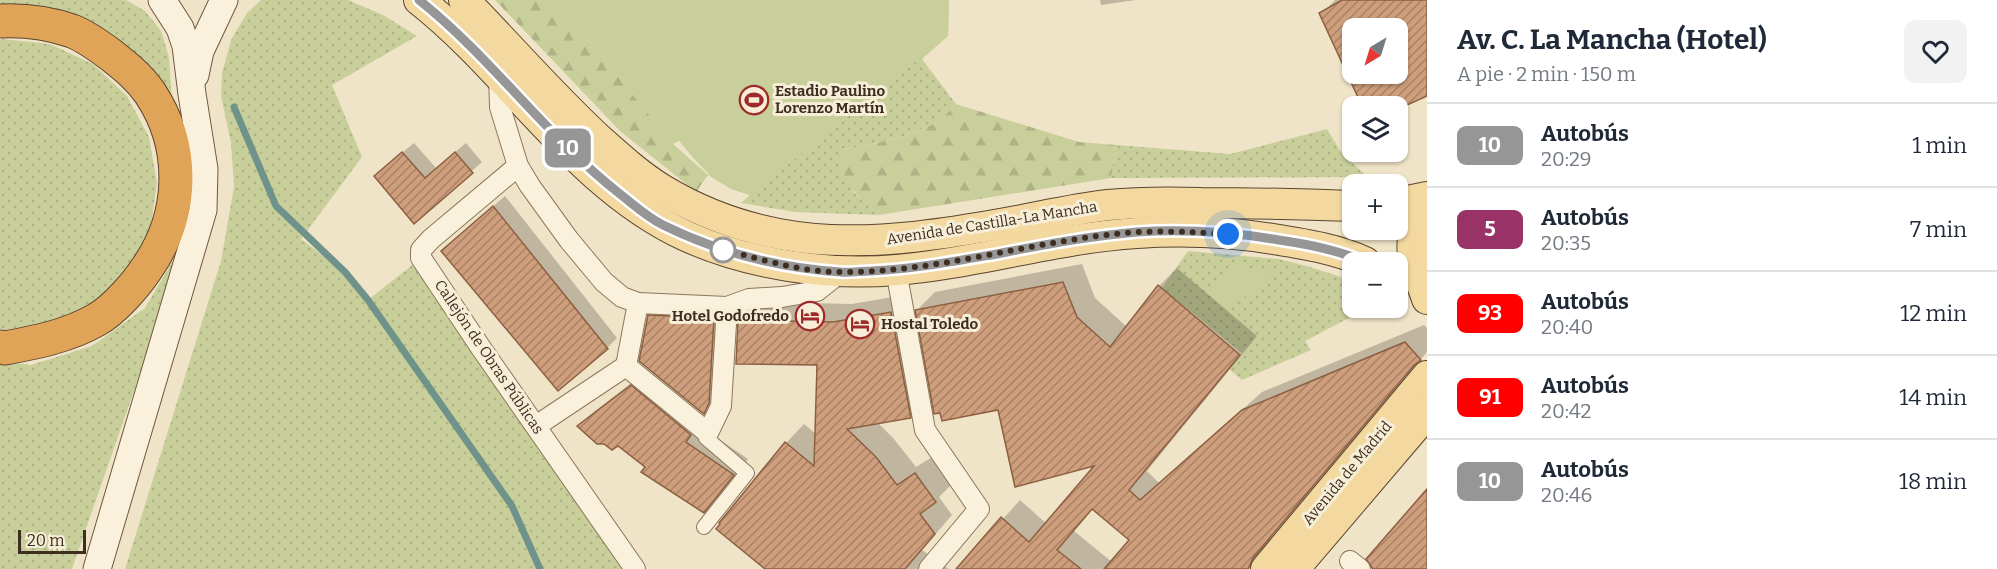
<!DOCTYPE html>
<html lang="es">
<meta charset="utf-8">
<style>
:root{--surface:#fff;--page:#f2f2f3;--text:#1f2937;--muted:#747a83;--line:#e0e1e3}
body{margin:0;font-family:Bitter,serif;background:var(--page);color:var(--text);height:100vh;display:flex;flex-direction:column;font-size:22px;white-space:nowrap}
*{box-sizing:border-box;margin:0}
p{font-size:20px;color:var(--muted)}
.icon{flex:none;width:33px;height:33px;fill:none;stroke:currentColor;stroke-width:2;stroke-linecap:round;stroke-linejoin:round}
.map{position:relative;flex:1;overflow:hidden}
.panel{display:flex;flex-direction:column;background:var(--surface);width:570px}
.panel>*{flex:none}
.badge{padding:0 12px;border-radius:9px;font-size:21px;line-height:39px}
.needle{width:39px;rotate:218deg}
.controls{position:absolute;left:1342px;top:18px;display:grid;gap:12px}
.controls a{display:grid;place-items:center;width:66px;height:66px;border-radius:12px;background:var(--surface);box-shadow:0 2px 4px #0004;font-size:30px}
.scale{position:absolute;left:18px;bottom:15px;width:68px;box-sizing:border-box;padding-left:6px;border:3px solid #3d2e20;border-top:0;font-size:16px;line-height:21px;white-space:nowrap;color:#3d2e20;-webkit-text-stroke:4px #f7eed8;paint-order:stroke}
.you{position:absolute;width:30px;height:30px;margin:-15px;border:4px solid #fff;border-radius:50%;background:#1a73e8;box-shadow:0 0 0 9px #1a73e833}
.map>.badge{position:absolute;translate:-50% -50%;box-shadow:0 0 0 3px #fff}
.round{display:grid;place-items:center;flex:none;width:63px;height:63px;border-radius:12px;background:var(--page)}
.overview{display:flex;align-items:center;justify-content:space-between;height:102px;padding:0 30px}
h1{font-size:28px;font-weight:700;line-height:45px}
ul{padding:0;list-style:none}
li{display:flex;align-items:center;gap:18px;height:84px;padding:0 30px;border-top:2px solid var(--line)}
li div{flex:1}
li b{display:block;font-size:22px}
li em{font-style:normal}
li .badge{min-width:66px;font-weight:700;text-align:center}
main{display:flex;flex:1;min-height:0}
.map>svg:first-child{display:block}
.grass{fill:url(#grass-dots)}
.forest{fill:url(#forest-firs)}
.park{fill:#c9cf9b}
.shadow{fill:#0003;fill-rule:evenodd}
.lines{fill:none;stroke-linecap:round;stroke-linejoin:round}
.stream{stroke:#6f938a;stroke-width:7}
.building{fill:url(#building-hatch);stroke:#8d5f41;stroke-width:1.5;fill-rule:evenodd}
.pedestrian-casing{stroke:#8d765c;stroke-width:16}
.minor-casing{stroke:#8d765c;stroke-width:22}
.secondary-casing{stroke:#6f573f;stroke-width:29}
.primary-casing{stroke:#5b4430;stroke-width:32}
.motorway-casing{stroke:#5b4430;stroke-width:35}
.pedestrian{stroke:#faf1dc;stroke-width:14}
.minor{stroke:#faf1dc;stroke-width:20}
.secondary{stroke:#faf1dc;stroke-width:27}
.primary{stroke:#f3d9a0;stroke-width:30}
.motorway{stroke:#e0a458;stroke-width:33}
.line-casing{stroke:#fff;stroke-width:14}
.line{stroke:#969696;stroke-width:9}
.walk{stroke:#3d2e20;stroke-width:6;stroke-dasharray:0 10.8}
.stop-dot{fill:#fff;stroke:#969696;stroke-width:3}
.labels{text-anchor:middle;stroke-width:6;stroke-linejoin:round;paint-order:stroke}
.poi-label{font-size:15px;font-weight:bold;fill:#3d2e20;stroke:#f7eed8;text-anchor:start}
.street-label{font-size:15px;fill:#3d2e20;stroke:#f7eed8}
</style>
<main>
<div class="map">
<svg width="1427" height="569" viewBox="0 0 1427 569">
<defs>
<pattern id="grass-dots" width="8" height="8" patternUnits="userSpaceOnUse" patternTransform="scale(1.5)"><rect width="8" height="8" fill="#c9cf9b"/><path d="M2 2h.1M6 6h.1" fill="none" stroke="#aeb285" stroke-width="1.8" stroke-linecap="round"/></pattern>
<pattern id="forest-firs" width="22" height="20" patternUnits="userSpaceOnUse" patternTransform="scale(1.5)"><rect width="22" height="20" fill="#c9cf9b"/><path d="M5 1l3.5 6h-7zM16 11l3.5 6h-7z" fill="#aeb285"/></pattern>
<pattern id="building-hatch" width="6" height="6" patternUnits="userSpaceOnUse" patternTransform="scale(1.5)"><rect width="6" height="6" fill="#cf9f7d"/><path d="M-1 1l2-2M0 6l6-6M5 7l2-2" fill="none" stroke="#a98266"/></pattern>
</defs>
<rect width="100%" height="100%" fill="#f0e4c8"/>
<g class="grass">
<path d="M0,0h126l19,11 16,20 8,26 3,47 -172,-95z"/>
<path d="M261,0h87l35,15 34,21 -85,49 30,72 -61,82 44,33 23,28 53,-42 214,311h-510l96,-308 13,-74 -3,-44 -10,-47 1,-23 9,-33 16,-27z"/>
<path d="M949,0l-1,36 -26,23 34,45 -17,18 -35,14 -43,11 -19,2 11,43 26,23 -84,-3 -54,-9 9,-8 -19,-6 -23,-14z"/>
<path d="M3,39l47,5 43,20 34,32 22,41 8,46 -7,47 -21,41 -33,33 -43,20 -46,6 -7,-1v-289z"/>
<path d="M1327,129l15,25 26,23 -257,1 5,-33 114,9z"/>
<path d="M179,250l-27,89 -80,230h-72v-209l31,5 61,-19 53,-38z"/>
<path d="M1188,251l91,8 28,7 46,15v27h15l-63,33 6,9 -69,30 -13,-11 13,-16 -80,-65z"/>
</g>
<g class="forest">
<path d="M495,0h61l117,144 35,31 -12,17 -76,-61z"/>
<path d="M956,104l123,38 37,3 -5,33 -232,37c-22,-19 -36,-30 -42,-60l5,-6 19,-2 43,-11 35,-14z"/>
</g>
<g class="park">
<path d="M556,0h393l-1,36 -198,159c-37,-11 -47,-26 -71,-54l-6,3z"/>
<path d="M1234,265l43,9 -32,23 -20,10 -18,-16z"/>
</g>
<g class="shadow">
<path d="M1100,0h36l-35,5z"/>
<path d="M1335,0h92v95l-29,13v-2h-35l-42,-92zM1353,28h45v46h-45z"/>
<path d="M414,143l22,25 30,-25 16,19 -68,60 -28,-56z"/>
<path d="M505,196l112,142 -10,10 -154,-107z"/>
<path d="M1082,264l13,34 32,29 32,-41 18,-18 80,68 -110,135 12,12 103,-91 162,-67 3,3v24l-156,186 -4,10 -18,21h-291l62,-69 27,24 51,-61 -98,-54 -83,-99 18,-18zM1093,508l38,32 -19,22 -38,-31z"/>
<path d="M910,294l18,104 -18,19 -33,5 17,17 22,28 18,-11 19,27 -14,14 13,18 -30,35 27,19h-182l-46,-46 65,-80 18,-19 12,10 2,-71 -78,-42 18,-19 94,2z"/>
<path d="M665,301l64,3 -10,93 -15,15 -55,-96z"/>
<path d="M647,371l53,55 48,33 -29,37 -16,15 -85,-67 -38,-18 15,-15z"/>
</g>
<g class="lines">
<path class="stream" d="M234,107l42,99 69,66 23,28 144,206 28,63"/>
</g>
<g class="building">
<path d="M1342,0h85v96l-22,10h-43l-43,-93zM1353,28h45v46h-45z"/>
<path d="M402,152l23,26 30,-26 18,21 -59,51 -40,-48z"/>
<path d="M493,206l115,143 -50,42 -117,-140z"/>
<path d="M1063,282l14,35 33,30 48,-62 82,70 -111,135 11,10 102,-90 163,-68 16,18 -7,5 -161,193 -5,11h-144l25,-29 -37,-31 -35,41 24,19h-125l45,-52 28,25 65,-76 -79,21 -17,-77 -56,11 -2,-8 -6,1 -19,-104z"/>
<path d="M891,312l20,106 -64,11 29,28 21,28 18,-12 21,29 -16,12 15,20 -30,35h-140l-49,-40 4,-5 -1,-1 66,-81 29,24 3,-101 -81,-1 2,-44 95,2z"/>
<path d="M648,315l66,3 -5,85 -5,11 -65,-53z"/>
<path d="M631,385l60,50 -5,7 48,33 -30,38 -63,-41 4,-5 -27,-21 -6,4 -8,-6h-7l-20,-18z"/>
<path d="M1427,489v80h-54l-7,-10z"/>
</g>
<g class="lines">
<g class="pedestrian-casing">
<path id="pedestrian" d="M704,527l43,-54 -41,-35 2,-5"/>
</g>
<g class="minor-casing">
<g id="minor">
<path d="M499,75l1,32 18,59 12,20 39,54 35,42 18,15 16,6 89,4 22,-8 33,-2 35,-6 24,-19"/>
<path d="M518,166l-87,73 -10,11v8l60,90 154,221"/>
<path d="M896,270l29,160 54,79 -50,60"/>
<path d="M638,303l-12,63 82,67 13,-27 6,-99"/>
<path d="M536,426l90,-60"/>
<path d="M1350,561l10,8"/>
</g>
</g>
<g class="secondary-casing">
<g id="secondary">
<path d="M195,75l5,-24 24,-51"/>
<path d="M97,569l106,-359 1,-41 -12,-75 -6,-48 -6,-18 -18,-28"/>
</g>
</g>
<g class="primary-casing">
<g id="primary">
<path d="M419,0c93,73 157,185 267,236 64,29 142,40 211,34 81,-7 159,-32 240,-37 45,-3 92,-1 136,6 31,5 64,10 92,23"/>
<path d="M464,0c46,47 89,97 137,141 19,17 39,35 62,49 112,67 220,55 343,33 34,-6 67,-14 102,-18 31,-3 62,-3 93,-2 51,0 101,1 152,3"/>
<path d="M1398,203l29,-6"/>
<path d="M1427,206c-25,38 -13,55 0,93"/>
<path d="M1266,569l161,-193"/>
<path d="M1294,569l133,-156"/>
</g>
</g>
<g class="motorway-casing">
<path id="motorway" d="M0,21c24,-1 49,2 72,10 13,5 27,15 39,24 14,11 28,22 39,38 36,54 34,122 -3,175 -11,17 -33,42 -51,52 -28,16 -59,22 -91,28l-5,-1"/>
</g>
<use href="#pedestrian" class="pedestrian"/>
<use href="#minor" class="minor"/>
<use href="#secondary" class="secondary"/>
<use href="#primary" class="primary"/>
<use href="#motorway" class="motorway"/>
</g>
<g class="lines">
<g class="line-casing">
<path id="line" d="M419,0c73,58 127,136 201,194 13,10 27,23 43,31 55,27 115,43 177,47 10,1 21,-1 31,-1 41,-2 80,-9 120,-16 48,-9 97,-19 146,-23 47,-3 95,0 142,8 28,4 59,10 86,22"/>
</g>
<use href="#line" class="line"/>
<path class="walk" d="M723,250c39,9 80,23 121,22 99,0 194,-33 293,-40 30,-1 60,0 91,2"/>
</g>
<defs>
<g id="stadium-ring" transform="scale(1.5)"><circle r="9.5" fill="#f7eed8" stroke="#9e2a2b" stroke-width="1.5"/><path d="M0-5a6.5 5 0 1 0 0 10a6.5 5 0 1 0 0-10ZM-3.5-1.8h7v3.6h-7Z" fill="#9e2a2b"/></g>
<g id="hotel-ring" transform="scale(1.5)"><circle r="9.5" fill="#f7eed8" stroke="#9e2a2b" stroke-width="1.5"/><path d="M-6-4.5h1.5V1H6V5H4.5V3h-9V5H-6ZM-4 0a1.8 1.8 0 1 1 3.6 0ZM.5 0V-2.5h3Q6-2.5 6 0Z" fill="#9e2a2b"/></g>
</defs>
<g fill-rule="evenodd">
<use href="#stadium-ring" x="754" y="100"/>
<use href="#hotel-ring" x="810" y="316"/>
<use href="#hotel-ring" x="860" y="324"/>
</g>
<circle class="stop-dot" cx="723" cy="250" r="12"/>
<g class="labels">
<g class="poi-label">
<text x="775" y="96">Estadio Paulino<tspan x="775" dy="17">Lorenzo Martín</tspan></text>
<text x="789" y="321" text-anchor="end">Hotel Godofredo</text>
<text x="881" y="329">Hostal Toledo</text>
</g>
<g class="street-label">
<text transform="translate(992 223) rotate(-9)" y="5">Avenida de Castilla-La Mancha</text>
<text transform="translate(489 357) rotate(56)" y="5">Callejón de Obras Públicas</text>
<text transform="translate(1347 473) rotate(-50)" y="5">Avenida de Madrid</text>
</g>
</g>
</svg>
<div class="controls">
<a><svg class="needle" viewBox="-14 -14 28 28"><path d="M0-13l5 13h-10z" fill="#e53935"/><path d="M0 13l5-13h-10z" fill="#747a83"/></svg></a>
<a><svg class="icon" aria-label="layers" viewBox="0 0 24 24"><path d="M12 4l9 5-9 5-9-5zM3 14l9 5 9-5"/></svg></a>
<a>+</a>
<a>−</a>
</div>
<div class="scale">20 m</div>
<div class="you" style="left:1228px;top:234px"></div>
<b class="badge" style="left:568px;top:148px;background:#969696;color:#fff">10</b>
</div>
<section class="panel">
<div class="overview"><div><h1>Av. C. La Mancha (Hotel)</h1><p>A pie · 2 min · 150 m</p></div><a class="round"><svg class="icon" aria-label="heart" viewBox="0 0 24 24"><path d="M12 20l-8-8c-3-5 5-10 8-4 3-6 11-1 8 4z"/></svg></a></div>
<ul>
<li><span class="badge" style="background:#969696;color:#fff">10</span><div><b>Autobús</b><p>20:29</p></div><em>1 min</em></li>
<li><span class="badge" style="background:#993266;color:#fff">5</span><div><b>Autobús</b><p>20:35</p></div><em>7 min</em></li>
<li><span class="badge" style="background:#f00;color:#fff">93</span><div><b>Autobús</b><p>20:40</p></div><em>12 min</em></li>
<li><span class="badge" style="background:#f00;color:#fff">91</span><div><b>Autobús</b><p>20:42</p></div><em>14 min</em></li>
<li><span class="badge" style="background:#969696;color:#fff">10</span><div><b>Autobús</b><p>20:46</p></div><em>18 min</em></li>
</ul>
</section>
</main>
